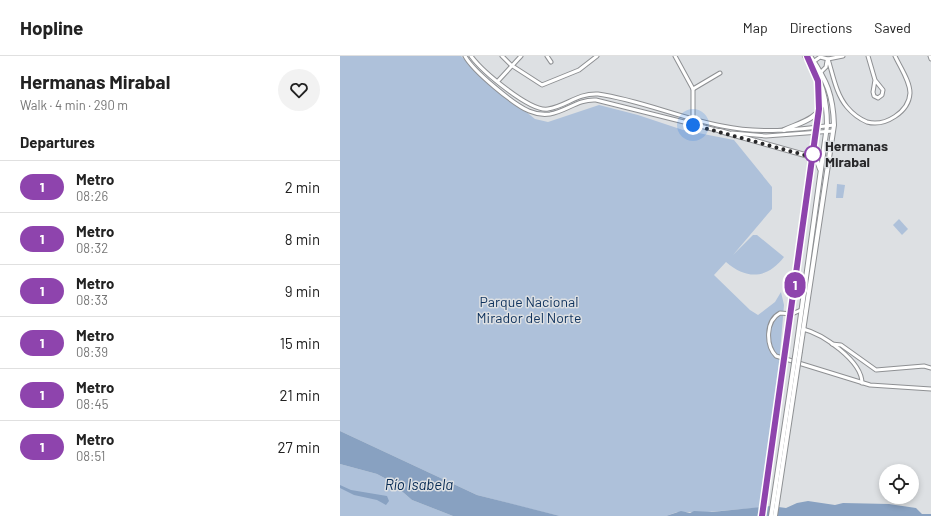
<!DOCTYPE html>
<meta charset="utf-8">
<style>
:root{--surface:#fff;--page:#f2f2f2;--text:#222;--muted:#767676;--line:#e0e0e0}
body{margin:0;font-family:Barlow,sans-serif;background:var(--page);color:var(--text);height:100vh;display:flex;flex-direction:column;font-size:15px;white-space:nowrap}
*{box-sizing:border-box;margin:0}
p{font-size:13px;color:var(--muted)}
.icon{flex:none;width:22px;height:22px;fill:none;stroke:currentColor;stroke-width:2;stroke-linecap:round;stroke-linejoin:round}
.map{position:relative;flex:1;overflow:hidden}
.panel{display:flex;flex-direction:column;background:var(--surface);width:340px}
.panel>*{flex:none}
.badge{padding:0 8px;border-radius:13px;font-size:14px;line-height:26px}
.fabs{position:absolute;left:539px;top:408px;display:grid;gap:8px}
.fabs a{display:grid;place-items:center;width:40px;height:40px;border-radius:50%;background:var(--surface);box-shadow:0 2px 6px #0003;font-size:20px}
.you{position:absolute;width:20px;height:20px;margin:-10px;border:3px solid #fff;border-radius:50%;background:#1a73e8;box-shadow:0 0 0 6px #1a73e833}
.map>.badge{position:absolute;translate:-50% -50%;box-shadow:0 0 0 2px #fff}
h2{padding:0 20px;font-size:15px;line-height:36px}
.round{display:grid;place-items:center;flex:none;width:42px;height:42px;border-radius:21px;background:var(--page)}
.summary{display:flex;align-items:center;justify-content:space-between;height:68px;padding:0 20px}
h1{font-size:19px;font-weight:700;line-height:30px}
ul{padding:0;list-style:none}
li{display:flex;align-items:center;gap:12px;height:52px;padding:0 20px;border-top:1px solid var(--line)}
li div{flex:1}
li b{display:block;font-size:15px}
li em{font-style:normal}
li .badge{min-width:44px;font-weight:700;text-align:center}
header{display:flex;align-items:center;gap:24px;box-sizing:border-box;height:56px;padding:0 20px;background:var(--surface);border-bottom:1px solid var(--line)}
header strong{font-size:19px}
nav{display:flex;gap:22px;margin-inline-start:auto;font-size:14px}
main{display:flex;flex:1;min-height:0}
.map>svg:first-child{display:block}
.green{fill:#aec1da}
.water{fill:#88a1c1}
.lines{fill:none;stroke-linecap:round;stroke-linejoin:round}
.minor-casing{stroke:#8e9093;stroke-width:5}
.major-casing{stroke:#8e9093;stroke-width:6}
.minor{stroke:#fff;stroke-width:3}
.major{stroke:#fff;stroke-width:4}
.rail-casing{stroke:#77787b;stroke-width:2.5}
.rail{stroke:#dde0e3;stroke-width:1;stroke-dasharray:3;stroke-linecap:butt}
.major-bridge-casing{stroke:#8e9093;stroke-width:6;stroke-linecap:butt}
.major-bridge{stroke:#fff;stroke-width:4}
.line-casing{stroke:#fff;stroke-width:9}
.line{stroke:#8e44ad;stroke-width:6}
.walk{stroke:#28282a;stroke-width:4;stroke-dasharray:0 7.2}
.stop-dot{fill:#fff;stroke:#8e44ad;stroke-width:2}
.labels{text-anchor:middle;stroke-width:3;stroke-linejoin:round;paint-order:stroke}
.stop-label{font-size:14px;font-weight:bold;fill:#28282a;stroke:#dde0e3;text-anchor:start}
.park-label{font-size:14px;fill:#0e315c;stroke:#dde0e3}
.water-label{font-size:15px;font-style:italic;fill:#052953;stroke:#dde0e3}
</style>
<header>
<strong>Hopline</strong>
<nav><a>Map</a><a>Directions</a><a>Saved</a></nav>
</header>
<main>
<section class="panel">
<div class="summary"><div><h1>Hermanas Mirabal</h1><p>Walk · 4 min · 290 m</p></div><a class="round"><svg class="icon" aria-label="heart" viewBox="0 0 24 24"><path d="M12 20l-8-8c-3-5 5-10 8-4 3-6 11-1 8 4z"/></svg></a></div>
<h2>Departures</h2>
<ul>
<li><span class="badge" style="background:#8e44ad;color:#fff">1</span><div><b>Metro</b><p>08:26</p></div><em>2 min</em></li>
<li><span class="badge" style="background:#8e44ad;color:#fff">1</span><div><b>Metro</b><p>08:32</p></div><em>8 min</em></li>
<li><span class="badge" style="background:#8e44ad;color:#fff">1</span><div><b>Metro</b><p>08:33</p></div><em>9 min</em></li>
<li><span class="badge" style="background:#8e44ad;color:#fff">1</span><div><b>Metro</b><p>08:39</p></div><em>15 min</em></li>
<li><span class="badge" style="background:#8e44ad;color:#fff">1</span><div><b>Metro</b><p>08:45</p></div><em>21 min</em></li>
<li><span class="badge" style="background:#8e44ad;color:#fff">1</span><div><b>Metro</b><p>08:51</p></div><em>27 min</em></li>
</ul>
</section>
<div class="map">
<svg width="591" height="460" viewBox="0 0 591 460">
<rect width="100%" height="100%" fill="#dde0e3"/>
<g class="green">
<path d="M0,0h121l17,17 57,46 13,3 51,-17 39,10 45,15 51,10 38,47v22l-39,46 20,-20h4l27,22c-17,22 -37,23 -58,5l-12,13 36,35 8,5 17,-13 6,-10 3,13 -17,202 -59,5h-31l-11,4h-106l-21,-5 -62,-16 -137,-64z"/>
<path d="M497,128l8,1 -2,13h-7z"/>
<path d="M559,163l9,10 -6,6 -9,-10z"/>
<path d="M0,408l37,10 13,7 22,19 41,16h-113z"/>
</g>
<g class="water">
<path d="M0,375l137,64 83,21h-107l-41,-16 -22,-19 -13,-7 -37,-10z"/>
<path d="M0,429l11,5 36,6 2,5 -3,4 -9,-5 -23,-5 -14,-7z"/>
<path d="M468,445l27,4 8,-2 46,1 27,4 6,6h9v2h-265l15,-5 9,2 4,-2 18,1 59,-6 15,2 11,-5z"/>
</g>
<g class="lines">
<g class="minor-casing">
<g id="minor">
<path d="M125,0c8,15 48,48 64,55 7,3 14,4 21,3 17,-3 28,-15 46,-14l124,31"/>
<path d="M131,0c11,15 59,56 77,53 19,-3 29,-16 50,-15 42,6 82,24 124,32 37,8 74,4 112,-1"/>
<path d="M162,0l9,9 31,20 37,-15 18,-14"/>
<path d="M207,0l4,6"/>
<path d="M335,0l18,33v31"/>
<path d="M528,0l7,24 8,10 -1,5 -4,3 -4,-2 -1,-4 2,-12"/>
<path d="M590,0l1,3"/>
<path d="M488,3c5,16 8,35 19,48 5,6 13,12 20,15 18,5 42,-10 43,-29 0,-12 -10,-26 -15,-37"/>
<path d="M473,6l7,-5 8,2 15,-3"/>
<path d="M478,19l8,-8 1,-6"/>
<path d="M158,25l23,-25"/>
<path d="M353,33l27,-16"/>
<path d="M392,77l34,3 67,-5"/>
<path d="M461,254l-9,4 -12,-1c-15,8 -14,33 -4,43l94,29 61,4"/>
<path d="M463,273c20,5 59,32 59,54"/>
<path d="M492,288l9,1 35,25 48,-4 7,2"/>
</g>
</g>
<g class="major-casing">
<g id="major">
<path d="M444,74c18,-8 33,-10 41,-30"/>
<path d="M380,75l92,26 5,4 3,8"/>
<path d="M456,294l31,-224c0,-28 -5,-47 -22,-70"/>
<path d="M460,295l34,-226c-1,-30 -7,-44 -24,-69"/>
</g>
</g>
<use href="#minor" class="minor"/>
<use href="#major" class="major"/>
<g class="rail-casing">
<path id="rail" d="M422,460l57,-407 -1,-28 -11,-25"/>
</g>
<use href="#rail" class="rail"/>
<g class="major-bridge-casing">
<g id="major-bridge">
<path d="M431,460l25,-166"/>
<path d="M435,460l25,-165"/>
</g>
</g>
<use href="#major-bridge" class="major-bridge"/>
</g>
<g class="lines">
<g class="line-casing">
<path id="line" d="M422,460l57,-407 -1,-28 -11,-25"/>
</g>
<use href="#line" class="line"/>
<path class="walk" d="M353,69l119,32 1,-3"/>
</g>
<circle class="stop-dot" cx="473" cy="98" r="8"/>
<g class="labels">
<g class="stop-label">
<text x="485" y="95">Hermanas<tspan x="485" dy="16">Mirabal</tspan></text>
</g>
<g class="park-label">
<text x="189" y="251">Parque Nacional<tspan x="189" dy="16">Mirador del Norte</tspan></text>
</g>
<g class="water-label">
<text x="79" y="434">Río Isabela</text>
</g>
</g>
</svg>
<div class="fabs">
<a><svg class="icon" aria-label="locate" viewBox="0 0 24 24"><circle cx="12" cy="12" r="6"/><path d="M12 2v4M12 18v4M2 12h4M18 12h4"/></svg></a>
</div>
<div class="you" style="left:353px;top:69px"></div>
<b class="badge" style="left:455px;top:229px;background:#8e44ad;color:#fff">1</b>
</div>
</main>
